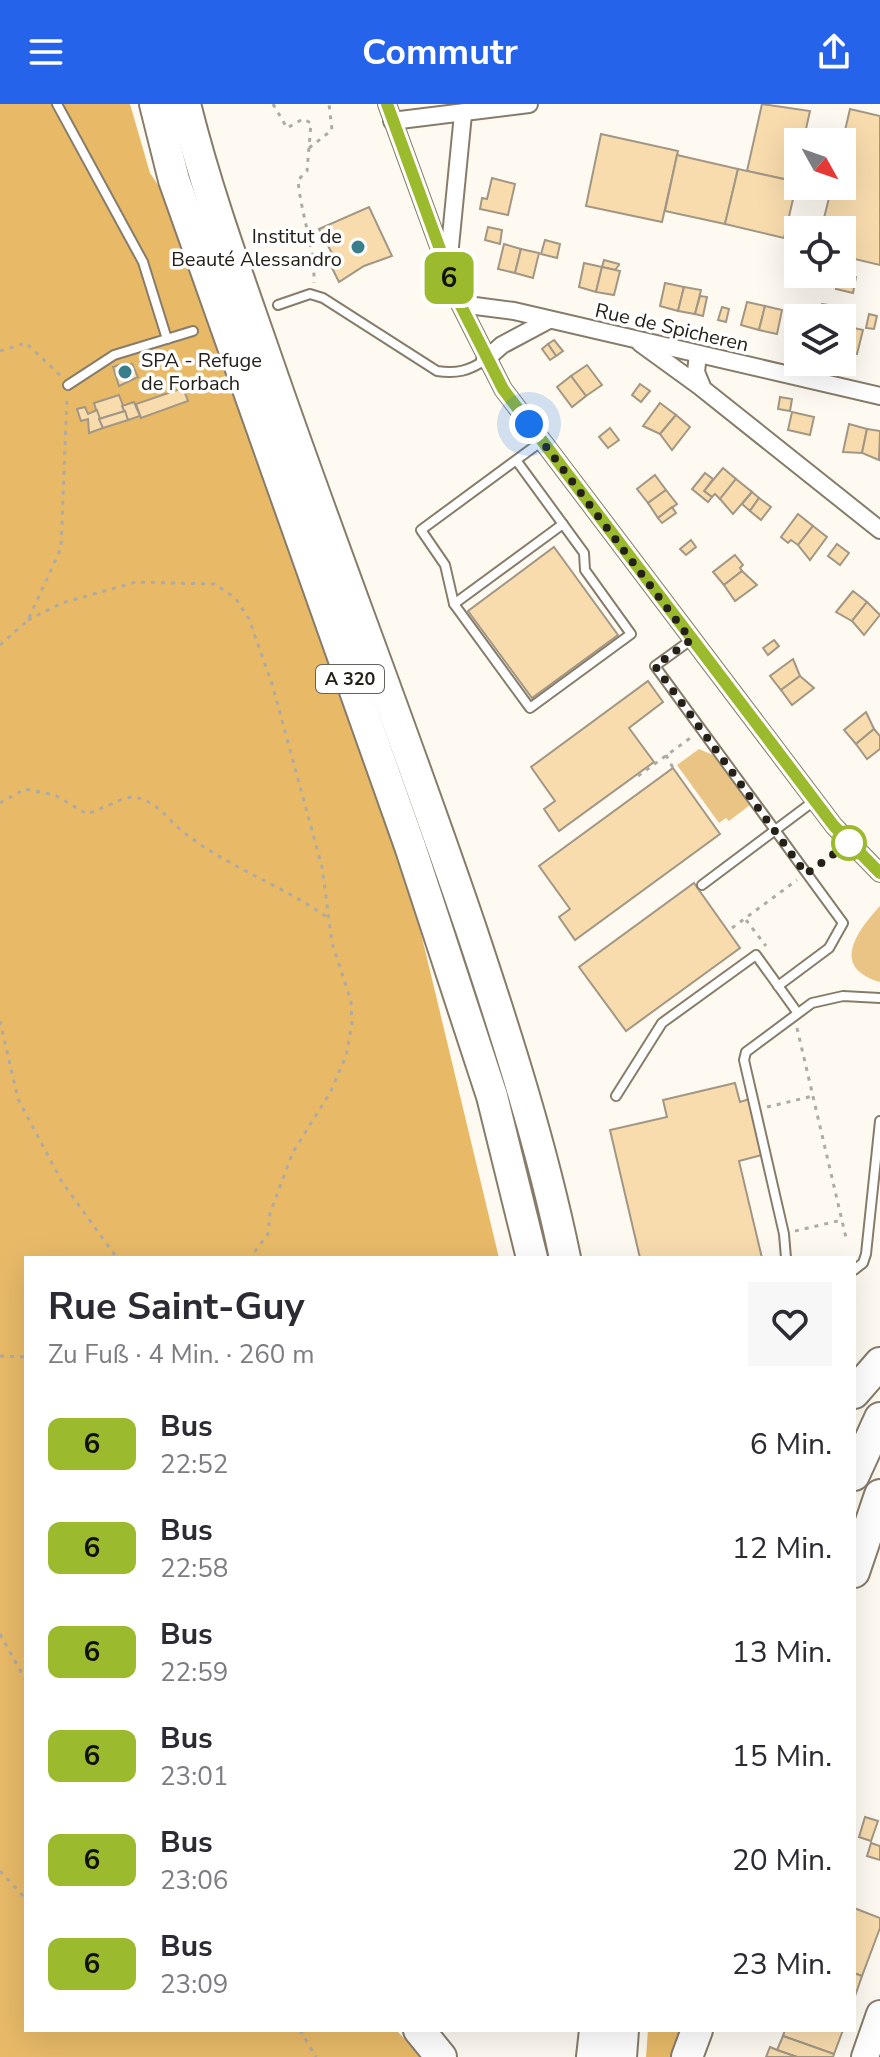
<!DOCTYPE html>
<html lang="de">
<meta charset="utf-8">
<style>
:root{--surface:#fff;--page:#f7f7f7;--text:#2b2b33;--muted:#7c7c81;--accent:#2563eb}
body{margin:0;font-family:"Nunito Sans",sans-serif;background:var(--page);color:var(--text);height:100vh;display:flex;flex-direction:column;font-size:30px;white-space:nowrap}
*{box-sizing:border-box;margin:0}
p{font-size:26px;color:var(--muted)}
.icon{flex:none;width:44px;height:44px;fill:none;stroke:currentColor;stroke-width:2;stroke-linecap:round;stroke-linejoin:round}
.map{position:relative;flex:1;overflow:hidden}
.drawer{position:absolute;left:24px;top:1152px;width:832px;height:776px;display:flex;flex-direction:column;background:var(--surface);border-radius:0px;box-shadow:0 8px 32px #0002}
.drawer>*{flex:none}
.badge{padding:0 16px;border-radius:12px;font-size:28px;line-height:52px}
.needle{width:52px;rotate:130deg}
.buttons{position:absolute;left:784px;top:24px;display:grid;gap:16px}
.buttons a{display:grid;place-items:center;width:72px;height:72px;border-radius:0px;background:var(--surface);box-shadow:0 8px 32px #0002;font-size:40px}
.you{position:absolute;width:40px;height:40px;margin:-20px;border:6px solid #fff;border-radius:50%;background:#1a73e8;box-shadow:0 0 0 12px #1a73e833}
.map>.badge{position:absolute;translate:-50% -50%;box-shadow:0 0 0 4px #fff}
.round{display:grid;place-items:center;flex:none;width:84px;height:84px;border-radius:0px;background:var(--page)}
.summary{display:flex;align-items:center;justify-content:space-between;height:136px;padding:0 24px}
h1{font-size:38px;font-weight:700;line-height:60px}
ul{padding:0;list-style:none}
li{display:flex;align-items:center;gap:24px;height:104px;padding:0 24px}
li div{flex:1}
li b{display:block;font-size:30px}
li em{font-style:normal}
li .badge{min-width:88px;font-weight:700;text-align:center}
header{display:flex;justify-content:space-between;align-items:center;height:104px;padding:0 24px;background:var(--accent);color:#fff;font-size:36px;font-weight:700}
.map>svg:first-child{display:block}
.green{fill:#e9c484}
.forest{fill:#e8ba68}
.building{fill:#f8dcae;stroke:#a29784;stroke-width:2}
.lines{fill:none;stroke-linecap:round;stroke-linejoin:round}
.lane-casing{stroke:#877c6a;stroke-width:12}
.street-casing{stroke:#877c6a;stroke-width:20}
.primary-casing{stroke:#877c6a;stroke-width:30}
.highway-casing{stroke:#877c6a;stroke-width:34}
.path{stroke:#afaba2;stroke-width:3;stroke-dasharray:4 6;stroke-linecap:butt}
.lane{stroke:#fff;stroke-width:8}
.street{stroke:#fff;stroke-width:16}
.primary{stroke:#fff;stroke-width:26}
.highway{stroke:#fff;stroke-width:30}
.line-casing{stroke:#fff;stroke-width:18}
.line{stroke:#9bba2d;stroke-width:12}
.walk{stroke:#252119;stroke-width:8;stroke-dasharray:0 14.4}
.poi-dot{fill:#397e8c;stroke:#fff;stroke-width:3}
.stop-dot{fill:#fff;stroke:#9bba2d;stroke-width:4}
.labels{text-anchor:middle;stroke-width:7;stroke-linejoin:round;paint-order:stroke}
.shield{fill:#fff;stroke:#66645e;stroke-width:2}
.shield-label{font-size:18px;font-weight:bold;fill:#252119}
.poi-label{font-size:20px;fill:#252119;stroke:#fff;text-anchor:end}
.street-label{font-size:20px;fill:#252119;stroke:#fff}
</style>
<header><svg class="icon" aria-label="menu" viewBox="0 0 24 24"><path d="M4 6h16M4 12h16M4 18h16"/></svg>Commutr<svg class="icon" aria-label="share" viewBox="0 0 24 24"><path d="M12 15V3M7 8l5-5 5 5M5 13v7h14v-7"/></svg></header>
<div class="map">
<svg width="880" height="1953" viewBox="0 0 880 1953">
<rect width="100%" height="100%" fill="#fffaf1"/>
<g class="green">
<path d="M699,645l14,6 37,50 -21,16 -3,-3 -7,5 -42,-58z"/>
<path d="M880,802v76c-49,-14 -25,-49 0,-76z"/>
</g>
<g class="forest">
<path d="M0,0h130l20,69 40,60 211,617 98,408h-473v772h370l26,27h-422z"/>
<path d="M648,1926h33l-8,27h-27z"/>
</g>
<g class="building">
<path d="M762,0l48,7 -7,31h-5l-4,39 -47,-10z"/>
<path d="M850,5l30,7v149l-38,-9v-26h-21l11,-44h10v-43z"/>
<path d="M601,30l77,17 -16,71 -76,-16z"/>
<path d="M677,51l61,14 -13,55 -60,-13z"/>
<path d="M738,65l59,13 -13,56 -59,-14z"/>
<path d="M492,74l23,6 -7,31 -28,-6 2,-11 5,1z"/>
<path d="M369,103l23,49 -28,10 -25,16 -11,-22 6,-3 -15,-28z"/>
<path d="M488,123l14,3 -2,14 -15,-4z"/>
<path d="M545,136l15,4 -3,14 -16,-4z"/>
<path d="M504,140l17,5 -6,24 -17,-4z"/>
<path d="M521,145l18,4 -6,25 -18,-5z"/>
<path d="M604,156l15,4v1l-4,5 -13,-3z"/>
<path d="M584,159l18,4 -6,25 -17,-5z"/>
<path d="M602,163l18,4 -6,24 -18,-3z"/>
<path d="M839,170l17,3 -3,16 -17,-4z"/>
<path d="M665,179l19,4 -6,24 -18,-5z"/>
<path d="M684,183l17,3 -6,24 -17,-3z"/>
<path d="M700,192l7,1 -4,19 -8,-2z"/>
<path d="M747,198l18,4 -6,24 -18,-5z"/>
<path d="M822,200l7,1 -3,13 -8,-1z"/>
<path d="M765,202l17,4 -5,24 -18,-4z"/>
<path d="M722,203l7,2 -3,13 -8,-2z"/>
<path d="M869,210l8,2 -3,13 -8,-1z"/>
<path d="M788,219l10,2v14l-13,-3z"/>
<path d="M845,222l18,4 -6,24 -15,-3z"/>
<path d="M554,236l9,11 -7,5 -8,-12z"/>
<path d="M548,240l8,12 -6,4 -8,-11z"/>
<path d="M125,259l1,3 6,-2 6,13 -19,9 -6,-19z"/>
<path d="M587,261l15,20 -16,11 -15,-20z"/>
<path d="M571,272l15,20 -14,11 -15,-20z"/>
<path d="M640,280l10,7 -9,11 -9,-7z"/>
<path d="M183,284l5,13 -47,17 -5,-14z"/>
<path d="M119,291l6,16 -26,8 -5,-16z"/>
<path d="M780,293l12,2 -2,12 -12,-2z"/>
<path d="M134,298l6,14 -12,4 -6,-14z"/>
<path d="M660,299l16,12 -16,19 -17,-8z"/>
<path d="M85,303l3,7 9,-4 6,18 -14,5 -1,-14 -7,2 -4,-12z"/>
<path d="M125,307l3,9 -25,8 -4,-9z"/>
<path d="M792,308l22,5 -4,18 -22,-5z"/>
<path d="M676,311l14,12 -18,23 -12,-16z"/>
<path d="M849,320l18,5 -5,24 -19,-1z"/>
<path d="M610,324l9,12 -11,8 -9,-11z"/>
<path d="M867,325l13,2 -1,29 -17,-7z"/>
<path d="M723,364l13,11 -16,20 -5,-5 -3,3 -8,-6z"/>
<path d="M705,369l8,6 -9,12 8,6 -4,5 -16,-13z"/>
<path d="M655,371l11,15 -18,13 -11,-14z"/>
<path d="M736,375l16,13 -19,22 -13,-15z"/>
<path d="M666,386l11,14 -19,14 -10,-15z"/>
<path d="M752,388l7,6 -9,13 -8,-7z"/>
<path d="M759,394l12,9 -10,13 -11,-9z"/>
<path d="M672,403l4,6 -14,10 -4,-5z"/>
<path d="M798,410l15,12 -15,19 -7,-5 -3,3 -7,-6z"/>
<path d="M813,422l14,11 -17,23 -12,-15z"/>
<path d="M691,436l5,7 -10,8 -6,-6z"/>
<path d="M837,440l12,9 -9,12 -12,-9z"/>
<path d="M554,443l64,88 -86,63 -64,-87z"/>
<path d="M735,451l8,10 -3,3 2,3 -18,14 -11,-13z"/>
<path d="M742,467l15,14 -22,16 -11,-16z"/>
<path d="M853,487l14,11 -15,19 -16,-9z"/>
<path d="M867,498l13,13 -16,20 -12,-14z"/>
<path d="M774,536l5,6 -11,9 -5,-7z"/>
<path d="M793,555l7,17 -19,14 -11,-14z"/>
<path d="M800,572l14,12 -22,17 -11,-15z"/>
<path d="M648,577l15,21 -34,26 25,34 -95,69 -15,-22 11,-8 -24,-34z"/>
<path d="M866,608l8,17 -18,15 -12,-14z"/>
<path d="M874,625l6,7v13l-13,10 -11,-15z"/>
<path d="M673,664l47,66 -145,106 -16,-23 11,-8 -31,-43z"/>
<path d="M694,779l46,65 -114,83 -47,-64z"/>
<path d="M735,979l5,19 9,-3 13,56 -23,6 23,97h-122l-30,-128 57,-13 -4,-17z"/>
<path d="M865,1713l13,4 -7,20 -12,-4z"/>
<path d="M871,1739l9,3v14l-13,-4z"/>
<path d="M854,1804l26,10v10l-18,48 -8,-3z"/>
<path d="M854,1869l8,3 -8,23z"/>
<path d="M785,1926h58l-9,24 -51,-18z"/>
<path d="M783,1932l51,18 -1,3h-36l-20,-7z"/>
<path d="M770,1943l7,3 20,7h-31z"/>
</g>
<g class="lines">
<g class="lane-casing">
<g id="lane">
<path d="M57,0l86,158 24,77"/>
<path d="M278,201l32,-11 13,4 114,73c19,3 32,0 48,-11"/>
<path d="M68,281l46,-30 79,-24"/>
<path d="M516,356l68,93 1,17 46,64 -101,74 -76,-104 -9,-39 -24,-35 121,-89"/>
<path d="M454,500l109,-80"/>
<path d="M691,536l-36,26 188,257 -14,25 -51,38"/>
<path d="M702,781l112,-84"/>
<path d="M616,992l46,-73 94,-68 41,57"/>
<path d="M786,1154l-2,-24 -40,-174 2,-8 66,-49 31,-7 37,2"/>
<path d="M854,1166l9,-7 3,-9 14,-133"/>
</g>
</g>
<g class="street-casing">
<g id="street">
<path d="M387,0l73,200 43,85 331,437 46,47"/>
<path d="M392,17l137,-17"/>
<path d="M448,163l15,-153"/>
<path d="M460,200l54,7 366,85"/>
<path d="M640,239l62,45"/>
<path d="M698,250l-2,18 7,17 177,141"/>
<path d="M485,256l17,-15 47,-25"/>
</g>
</g>
<g class="primary-casing">
<path id="primary" d="M865,1953l15,-43"/>
</g>
<g class="highway-casing">
<g id="highway">
<path d="M155,0l19,76 236,666 82,250 40,162"/>
<path d="M185,0c22,89 54,175 84,262 65,188 138,374 202,563 36,108 71,217 94,329"/>
<path d="M854,1289l26,-30"/>
<path d="M854,1371l26,-57"/>
<path d="M854,1468l26,-77"/>
<path d="M419,1926l22,27"/>
<path d="M592,1953l3,-27"/>
<path d="M621,1953l2,-27"/>
<path d="M687,1953l10,-27"/>
</g>
</g>
<g class="path">
<path d="M273,0l14,24 16,-9 8,4 -4,48 -9,9c3,35 17,68 16,103"/>
<path d="M309,44l23,-18 -3,-26"/>
<path d="M0,247l26,-8 35,33"/>
<path d="M28,516l34,-17 74,-21 79,2 21,15 13,20 23,65 50,183 10,76 19,58 1,22 -6,33 -16,37 -37,59 -23,61 -2,21 -18,24"/>
<path d="M0,541l28,-25 33,-72 6,-151"/>
<path d="M666,651l7,13"/>
<path d="M638,672l55,-40"/>
<path d="M0,699l25,-14 30,6 32,19c10,-3 39,-18 46,-17 24,4 31,19 49,34 46,37 101,54 149,89"/>
<path d="M746,816l20,26"/>
<path d="M732,824l65,-48"/>
<path d="M0,917l18,78 44,83 55,76"/>
<path d="M797,924l50,214"/>
<path d="M767,1003l46,-11"/>
<path d="M795,1127l47,-11"/>
<path d="M0,1252l26,1"/>
<path d="M0,1530l26,47"/>
<path d="M0,1767l26,28"/>
<path d="M300,1926l16,27"/>
</g>
<use href="#lane" class="lane"/>
<use href="#street" class="street"/>
<use href="#primary" class="primary"/>
<use href="#highway" class="highway"/>
</g>
<g class="lines">
<g class="line-casing">
<path id="line" d="M387,0l73,200 43,85 331,437 46,47"/>
</g>
<use href="#line" class="line"/>
<path class="walk" d="M529,320l162,216 -36,26 151,208 43,-31"/>
</g>
<g class="poi-dot">
<circle cx="358" cy="143" r="8"/>
<circle cx="125" cy="268" r="8"/>
</g>
<circle class="stop-dot" cx="849" cy="739" r="16"/>
<g class="labels">
<rect class="shield" x="316" y="561" width="68" height="28" rx="6"/>
<g class="shield-label">
<text x="350" y="581">A 320</text>
</g>
<g class="poi-label">
<text x="342" y="139">Institut de<tspan x="342" dy="23">Beauté Alessandro</tspan></text>
<text x="141" y="263" text-anchor="start">SPA - Refuge<tspan x="141" dy="23">de Forbach</tspan></text>
</g>
<g class="street-label">
<text transform="translate(672 223) rotate(13)" y="7">Rue de Spicheren</text>
</g>
</g>
</svg>
<div class="buttons">
<a><svg class="needle" viewBox="-14 -14 28 28"><path d="M0-13l5 13h-10z" fill="#e53935"/><path d="M0 13l5-13h-10z" fill="#7c7c81"/></svg></a>
<a><svg class="icon" aria-label="locate" viewBox="0 0 24 24"><circle cx="12" cy="12" r="6"/><path d="M12 2v4M12 18v4M2 12h4M18 12h4"/></svg></a>
<a><svg class="icon" aria-label="layers" viewBox="0 0 24 24"><path d="M12 4l9 5-9 5-9-5zM3 14l9 5 9-5"/></svg></a>
</div>
<div class="you" style="left:529px;top:320px"></div>
<b class="badge" style="left:449px;top:174px;background:#9bba2d;color:#111">6</b>
<section class="drawer">
<div class="summary"><div><h1>Rue Saint-Guy</h1><p>Zu Fuß · 4 Min. · 260 m</p></div><a class="round"><svg class="icon" aria-label="heart" viewBox="0 0 24 24"><path d="M12 20l-8-8c-3-5 5-10 8-4 3-6 11-1 8 4z"/></svg></a></div>
<ul>
<li><span class="badge" style="background:#9bba2d;color:#111">6</span><div><b>Bus</b><p>22:52</p></div><em>6 Min.</em></li>
<li><span class="badge" style="background:#9bba2d;color:#111">6</span><div><b>Bus</b><p>22:58</p></div><em>12 Min.</em></li>
<li><span class="badge" style="background:#9bba2d;color:#111">6</span><div><b>Bus</b><p>22:59</p></div><em>13 Min.</em></li>
<li><span class="badge" style="background:#9bba2d;color:#111">6</span><div><b>Bus</b><p>23:01</p></div><em>15 Min.</em></li>
<li><span class="badge" style="background:#9bba2d;color:#111">6</span><div><b>Bus</b><p>23:06</p></div><em>20 Min.</em></li>
<li><span class="badge" style="background:#9bba2d;color:#111">6</span><div><b>Bus</b><p>23:09</p></div><em>23 Min.</em></li>
</ul>
</section>
</div>
